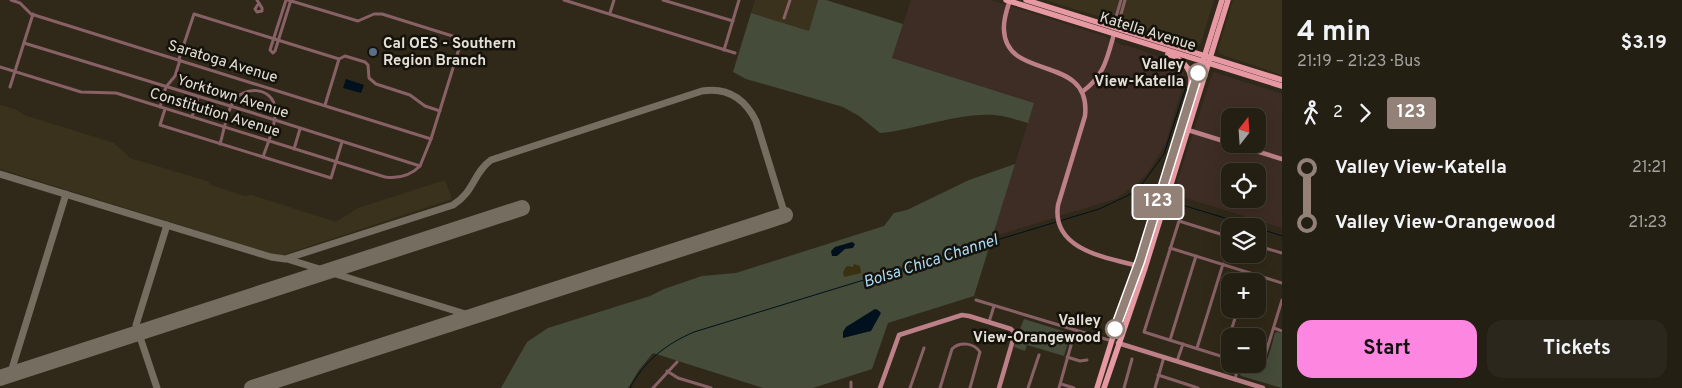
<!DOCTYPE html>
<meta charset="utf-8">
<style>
:root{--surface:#241f13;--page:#2c271c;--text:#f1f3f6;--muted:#a3a2a0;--line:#413d33;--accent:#fd86e1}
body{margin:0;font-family:Overpass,sans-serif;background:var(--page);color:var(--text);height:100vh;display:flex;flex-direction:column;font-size:19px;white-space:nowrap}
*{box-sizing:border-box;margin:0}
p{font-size:16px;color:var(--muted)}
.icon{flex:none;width:28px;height:28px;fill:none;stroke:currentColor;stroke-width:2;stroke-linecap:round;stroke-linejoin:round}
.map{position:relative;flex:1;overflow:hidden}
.panel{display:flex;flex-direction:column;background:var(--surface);width:400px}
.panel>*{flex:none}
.badge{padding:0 10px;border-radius:4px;font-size:18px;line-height:32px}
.needle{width:32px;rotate:17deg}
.fabs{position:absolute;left:1221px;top:108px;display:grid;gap:10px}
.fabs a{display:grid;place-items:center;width:45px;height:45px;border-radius:10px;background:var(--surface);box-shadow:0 5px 20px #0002,0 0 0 1px var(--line);font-size:25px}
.map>.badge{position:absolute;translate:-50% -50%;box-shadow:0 0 0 2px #fff}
.legs{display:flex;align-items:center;gap:8px;height:55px;padding:0 15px;font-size:16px}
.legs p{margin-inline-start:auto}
.overview{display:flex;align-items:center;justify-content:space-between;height:85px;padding:0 15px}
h1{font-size:28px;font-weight:700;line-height:38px}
.primary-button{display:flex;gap:10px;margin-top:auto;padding:10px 15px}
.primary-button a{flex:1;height:58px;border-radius:15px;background:var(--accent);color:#111;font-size:20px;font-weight:700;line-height:58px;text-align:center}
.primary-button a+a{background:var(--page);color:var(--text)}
ul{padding:0 15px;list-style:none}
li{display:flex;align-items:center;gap:18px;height:55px;font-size:19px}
li i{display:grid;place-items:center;width:8px;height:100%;margin:0 6px;background:currentColor}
li i::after{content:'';width:12px;height:12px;margin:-6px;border:4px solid;border-radius:50%;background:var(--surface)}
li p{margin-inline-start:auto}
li:first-child i{background:linear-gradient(#0000 50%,currentColor 0)}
li:last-child i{background:linear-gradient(currentColor 50%,#0000 0)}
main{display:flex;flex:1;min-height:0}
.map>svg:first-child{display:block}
.built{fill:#3b321d}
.industrial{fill:#3e2d24;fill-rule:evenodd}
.green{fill:#454c39}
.sand{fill:#393110}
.water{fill:#00111d}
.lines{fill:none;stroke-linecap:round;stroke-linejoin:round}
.stream{stroke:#00111d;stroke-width:1}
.taxiway{stroke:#746d60;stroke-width:7}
.runway{stroke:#746d60;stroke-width:16}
.street{stroke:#886166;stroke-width:3}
.secondary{stroke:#bd8088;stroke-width:4.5}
.primary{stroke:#e698a3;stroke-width:5.5}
.line-1-casing{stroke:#fff;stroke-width:11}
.line-1{stroke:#938177;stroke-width:8}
.service-dot{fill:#5c6f8a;stroke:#15120b;stroke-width:2}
.stop-1-dot{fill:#fff;stroke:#938177;stroke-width:2.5}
.labels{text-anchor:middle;stroke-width:5;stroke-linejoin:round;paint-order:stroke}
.street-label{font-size:15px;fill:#e5e0d6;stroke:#15120b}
.poi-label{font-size:15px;font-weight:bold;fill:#e5e0d6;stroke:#15120b;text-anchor:start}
.stop-label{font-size:15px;font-weight:bold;fill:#e5e0d6;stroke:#15120b;text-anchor:end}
.water-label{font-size:16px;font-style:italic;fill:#a8dcf8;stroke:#15120b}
</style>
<main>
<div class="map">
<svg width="1282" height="388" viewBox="0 0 1282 388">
<rect width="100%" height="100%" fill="#302919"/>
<g class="built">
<path d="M755,0h63l-9,31 -58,-18z"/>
<path d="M1045,0h169l-13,43 -4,3z"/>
<path d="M1233,0h49v75l-62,-21 -2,-5z"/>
<path d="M0,105l15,4 9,6 90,28 16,15 77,23 4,4 33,11 8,-1 84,27 22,-14 87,-28 7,19 -169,56h-7l-276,-86z"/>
</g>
<g class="industrial">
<path d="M911,0h80l113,36 18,9 7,1 49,18 6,9 1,6 -20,66 -16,26 -13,14 -21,14 -123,38 42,-134 -142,-45z"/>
<path d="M1213,72l69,22v134l-109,-34zM1230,116h28v28h-28zM1230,171h28v28h-28z"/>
</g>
<g class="green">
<path d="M818,0h8l77,24 -11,34 142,45 -6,20c-9,-2 -18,-6 -26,-7 -32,-6 -80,11 -112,16l-10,1 -21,-17 -16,-9 -97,-28 -13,-7 18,-59 58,18z"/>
<path d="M1015,164l-41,132 -86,27 -16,46 -59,19h-50l-110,-35 -14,17 -11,18h-127l26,-46 21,-14 102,-32 14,-7 38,-13 34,-3 148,-47 10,-13 13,-3 62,-30z"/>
<path d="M1024,319l45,14 1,3 -6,20 -37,-11 -2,6 -11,-4 4,-12 -1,-4 3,-2z"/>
<path d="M1277,332l5,1v55l-41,-12 -2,-3 3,-7c5,0 11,3 16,3 10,-1 14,-27 17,-36z"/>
</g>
<path class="sand" d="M854,264l6,2 1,7 -17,4 -1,-5 3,-5 2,-1 5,1z"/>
<g class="water">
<path d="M346,79l18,6 -3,8 -18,-5z"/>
<path d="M852,242l3,2 -2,4 -8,1 -8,7h-5l-1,-5 4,-4z"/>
<path d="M875,309l3,1 3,3 -10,18 -28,7v-6l3,-5z"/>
</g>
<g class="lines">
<g class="stream">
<path d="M1130,195l10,-2 16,4"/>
<path d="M1169,201l82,25"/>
<path d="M1258,228l24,8"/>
<path d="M987,243l112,-34 28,-13 16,-13 21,-29 22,-67"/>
<path d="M630,388c14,-27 36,-44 64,-56l199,-61 22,-5 12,-6 16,-2 8,-4 9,-1 16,-8"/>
</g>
<g class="taxiway">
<path d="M0,174l271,83 14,2 168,-54c22,-14 20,-32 38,-45l211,-69c26,-4 43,8 54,30l29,94"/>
<path d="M287,259l185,57"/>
<path d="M10,375l56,-181"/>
<path d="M157,388l-21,-63 31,-100"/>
</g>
<g class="runway">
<path d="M0,378l522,-170"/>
<path d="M252,388l533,-173"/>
</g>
<g class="street">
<path d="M11,0l9,3 11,11 400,125"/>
<path d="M257,0l5,8v3l-5,1 -2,-3 4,-6"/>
<path d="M286,0l-16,50 3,3 2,-2 16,-51"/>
<path d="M564,0l171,53"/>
<path d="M663,0l70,21"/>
<path d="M610,13l4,-13"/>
<path d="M784,18l6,-18"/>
<path d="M1113,27l8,-27"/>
<path d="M1117,28l8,-28"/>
<path d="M24,43l229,70 167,53 11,-27 31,-100 -80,-25h-8l-16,7 -70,-21"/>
<path d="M724,50l15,-50"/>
<path d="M179,59l15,-45 145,45"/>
<path d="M0,67l81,25 35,1 269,84c14,2 25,-1 35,-11"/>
<path d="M10,87l23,-73"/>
<path d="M325,105l14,-46 6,-3 20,6 3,3 1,13 7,6 34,11 15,11 15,5"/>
<path d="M160,107l6,-20 9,-11 5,-16"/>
<path d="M165,109l-5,16 171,53 11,-36"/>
<path d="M192,117l6,-20"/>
<path d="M220,144c4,-13 6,-30 13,-42 10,-16 38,-16 42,5 2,16 -7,35 -12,50"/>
<path d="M294,149l6,-20"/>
<path d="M1230,237l-51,-16 -35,111 86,27"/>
<path d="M1258,246l24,7"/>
<path d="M1170,248l112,35"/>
<path d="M1247,281l2,-8"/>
<path d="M976,300l136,41"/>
<path d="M1258,305l1,1"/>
<path d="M989,322l5,-16"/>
<path d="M1274,328l8,3"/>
<path d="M1232,329l18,5"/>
<path d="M1170,340l26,-84"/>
<path d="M1197,348l26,-84"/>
<path d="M1223,356l15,-47"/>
<path d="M1067,357l13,4 7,-1"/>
<path d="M1177,361l6,-17"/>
<path d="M1246,364l10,3 7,-5 19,-62"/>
<path d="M667,371l11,7 33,10"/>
<path d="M1158,375l40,13"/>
<path d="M1235,379l4,-15"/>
<path d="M1061,384l13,4"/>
<path d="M653,388l24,-26"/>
<path d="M851,388v-6"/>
<path d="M910,388l14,-40"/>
<path d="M940,388l12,-39c8,-8 22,-6 28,3l-10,36"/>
<path d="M1028,388l11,-33"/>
<path d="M1059,388l16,-57"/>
<path d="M1124,388l8,-29"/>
<path d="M1155,388l9,-31"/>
</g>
<g class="secondary">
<path d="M1010,0c-3,9 -7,20 -6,30 2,52 88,23 81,86l-27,89c-7,46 51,53 84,62"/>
<path d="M1082,92c22,-16 25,-33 32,-58"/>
<path d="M1188,130l42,13"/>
<path d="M1233,144l49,15"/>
<path d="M1118,343l145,45"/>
<path d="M880,388l19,-53 63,-20 7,1 42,13 4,4 -16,55"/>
</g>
<g class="primary">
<path d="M1006,0l276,86"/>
<path d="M1026,0l256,80"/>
<path d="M1168,54c15,6 27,16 22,34"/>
<path d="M1097,388l20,-64 22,-58 83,-266"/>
<path d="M1104,388l41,-120 83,-268"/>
</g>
</g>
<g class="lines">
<g class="line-1-casing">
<path id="line-1" d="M1115,329l25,-68 58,-188"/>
</g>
<use href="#line-1" class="line-1"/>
</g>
<circle class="service-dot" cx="373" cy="52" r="5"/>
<g class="stop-1-dot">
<circle cx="1198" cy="73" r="9"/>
<circle cx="1115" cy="329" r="9"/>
</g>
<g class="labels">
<g class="street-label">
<text transform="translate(1148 31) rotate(17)" y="5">Katella Avenue</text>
<text transform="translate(223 61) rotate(17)" y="5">Saratoga Avenue</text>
<text transform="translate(233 96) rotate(17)" y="5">Yorktown Avenue</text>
<text transform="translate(215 112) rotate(17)" y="5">Constitution Avenue</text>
</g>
<g class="poi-label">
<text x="383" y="48">Cal OES - Southern<tspan x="383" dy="17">Region Branch</tspan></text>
</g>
<g class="stop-label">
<text x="1184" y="69">Valley<tspan x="1184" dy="17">View-Katella</tspan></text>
<text x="1101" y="325">Valley<tspan x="1101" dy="17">View-Orangewood</tspan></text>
</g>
<g class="water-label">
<text transform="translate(930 260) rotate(-18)" y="6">Bolsa Chica Channel</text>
</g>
</g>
</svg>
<div class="fabs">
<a><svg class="needle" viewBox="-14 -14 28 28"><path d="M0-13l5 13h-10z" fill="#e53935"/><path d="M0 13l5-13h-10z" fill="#a3a2a0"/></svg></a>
<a><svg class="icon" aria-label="locate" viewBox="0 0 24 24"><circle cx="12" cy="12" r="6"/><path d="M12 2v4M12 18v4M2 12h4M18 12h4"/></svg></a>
<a><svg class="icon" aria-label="layers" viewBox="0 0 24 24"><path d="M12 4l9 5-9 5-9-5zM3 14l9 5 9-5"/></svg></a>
<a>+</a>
<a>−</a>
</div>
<b class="badge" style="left:1158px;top:202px;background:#938177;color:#fff">123</b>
</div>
<section class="panel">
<div class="overview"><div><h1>4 min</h1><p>21:19 – 21:23 · Bus</p></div><b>$3.19</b></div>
<div class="legs"><svg class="icon" aria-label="walk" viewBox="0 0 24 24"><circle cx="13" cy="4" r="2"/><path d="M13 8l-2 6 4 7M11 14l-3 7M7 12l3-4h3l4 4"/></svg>2<svg class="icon" aria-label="forward" viewBox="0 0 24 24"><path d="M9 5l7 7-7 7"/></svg><b class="badge" style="background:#938177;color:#fff">123</b></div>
<ul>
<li><i style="color:#938177"></i><b>Valley View-Katella</b><p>21:21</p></li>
<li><i style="color:#938177"></i><b>Valley View-Orangewood</b><p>21:23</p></li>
</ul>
<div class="primary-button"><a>Start</a><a>Tickets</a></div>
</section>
</main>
